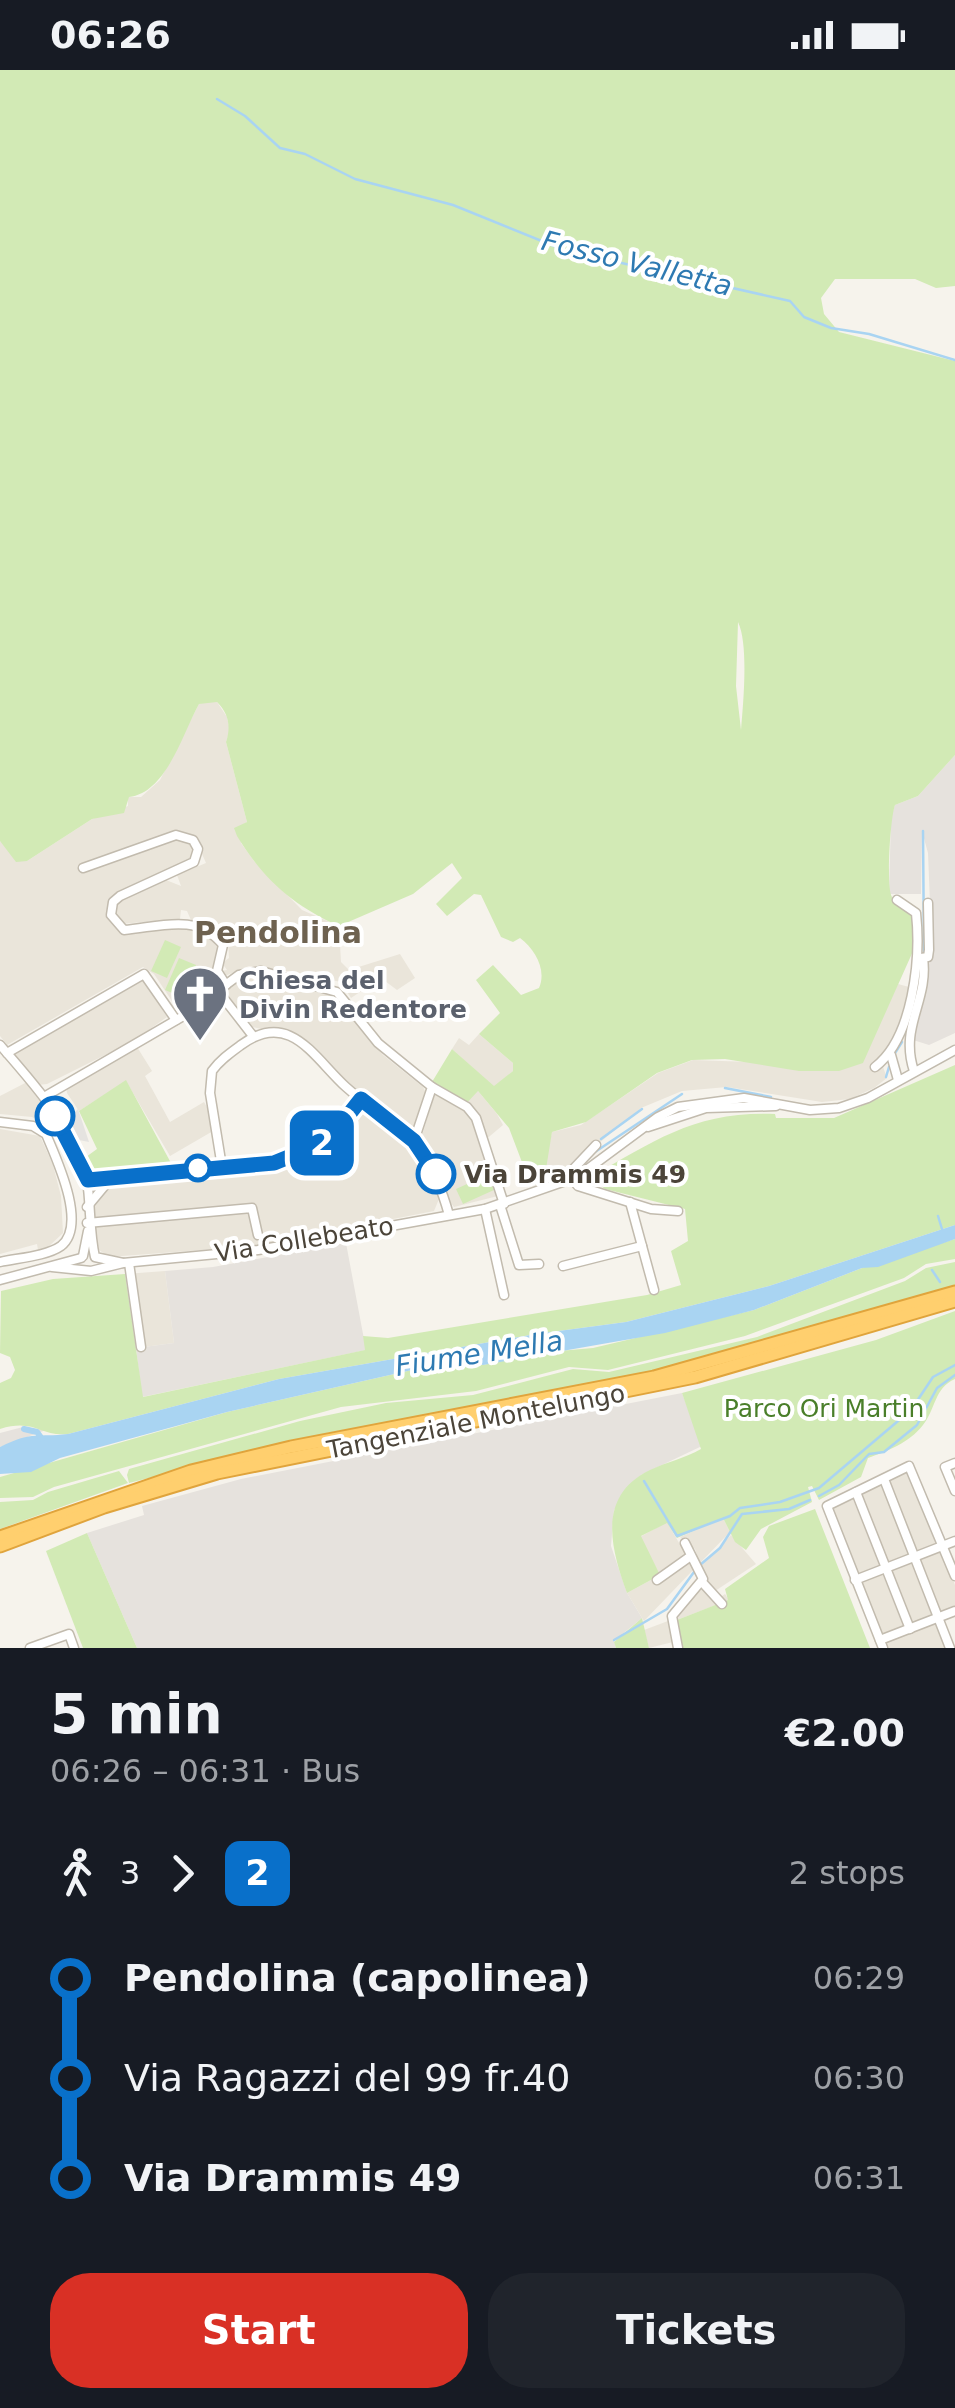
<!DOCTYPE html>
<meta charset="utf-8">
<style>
:root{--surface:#171b24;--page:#20242c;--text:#f1f3f6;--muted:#9ea1a6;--accent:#d93025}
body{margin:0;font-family:"DejaVu Sans",sans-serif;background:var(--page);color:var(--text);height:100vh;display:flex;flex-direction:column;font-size:38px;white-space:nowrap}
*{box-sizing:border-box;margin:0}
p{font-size:32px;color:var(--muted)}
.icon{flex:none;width:55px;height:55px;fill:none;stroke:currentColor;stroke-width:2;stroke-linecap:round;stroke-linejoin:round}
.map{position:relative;height:1578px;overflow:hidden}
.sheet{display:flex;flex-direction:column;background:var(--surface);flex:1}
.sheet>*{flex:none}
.badge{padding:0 20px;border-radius:15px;font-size:35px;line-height:65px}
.map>.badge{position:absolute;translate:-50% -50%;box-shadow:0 0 0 5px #fff}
.legs{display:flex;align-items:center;gap:15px;height:110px;padding:0 50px;font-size:32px}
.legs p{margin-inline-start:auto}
.summary{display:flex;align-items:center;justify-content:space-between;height:170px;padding:0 50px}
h1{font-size:55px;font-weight:800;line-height:75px}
.cta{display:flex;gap:20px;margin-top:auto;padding:20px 50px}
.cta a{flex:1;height:115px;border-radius:40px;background:var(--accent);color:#fff;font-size:40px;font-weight:800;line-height:115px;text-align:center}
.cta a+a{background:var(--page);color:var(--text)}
ul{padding:0 50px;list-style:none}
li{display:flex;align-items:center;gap:35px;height:100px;font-size:38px}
li i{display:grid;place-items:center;width:15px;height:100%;margin:0 12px;background:currentColor}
li i::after{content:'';width:25px;height:25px;margin:-12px;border:8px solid;border-radius:50%;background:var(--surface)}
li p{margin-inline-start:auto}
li:first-child i{background:linear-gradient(#0000 50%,currentColor 0)}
li:last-child i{background:linear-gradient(currentColor 50%,#0000 0)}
.status{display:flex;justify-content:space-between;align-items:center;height:70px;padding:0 50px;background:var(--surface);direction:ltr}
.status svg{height:28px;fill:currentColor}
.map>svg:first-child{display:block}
.residential{fill:#eae5da}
.industrial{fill:#e6e2dd}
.green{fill:#d2eab5;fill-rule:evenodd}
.parking{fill:#e5e3e0}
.water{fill:#a9d4f2}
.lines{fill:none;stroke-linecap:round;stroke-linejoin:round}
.stream{stroke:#a9d4f2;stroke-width:2.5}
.canal{stroke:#a9d4f2;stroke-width:6}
.minor-casing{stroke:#c2bbae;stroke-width:11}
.highway-casing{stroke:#e0a43c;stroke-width:15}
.minor{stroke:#fff;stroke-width:8}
.highway{stroke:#ffcf6e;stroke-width:11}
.line-1-casing{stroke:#fff;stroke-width:22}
.line-1{stroke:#0970ca;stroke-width:15}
.stop-1-dot{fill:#fff;stroke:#0970ca;stroke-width:5}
.labels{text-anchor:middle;stroke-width:8;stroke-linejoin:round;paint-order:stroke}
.worship-label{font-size:25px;font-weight:bold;fill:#5b616d;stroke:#fff;text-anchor:start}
.stop-label{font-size:25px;font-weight:bold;fill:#4b4439;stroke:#fff;text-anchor:start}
.street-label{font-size:25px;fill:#4b4439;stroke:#fff}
.park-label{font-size:25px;fill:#4a7f2a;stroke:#fff}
.water-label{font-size:28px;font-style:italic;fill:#2e7ab2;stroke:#fff}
.quarter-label{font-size:30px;font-weight:bold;fill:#6e6250;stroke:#fff}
</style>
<div class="status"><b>06:26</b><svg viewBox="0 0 49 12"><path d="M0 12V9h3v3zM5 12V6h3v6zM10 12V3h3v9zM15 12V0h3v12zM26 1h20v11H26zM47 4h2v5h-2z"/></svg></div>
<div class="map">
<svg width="955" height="1578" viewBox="0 0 955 1578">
<rect width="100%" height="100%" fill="#f6f3ec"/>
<g class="residential">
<path d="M207,631l10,1 10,15 3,13 -4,12 21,80 -6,4v17l13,18 48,49 37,16 2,36 8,8 51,-16 15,24 -18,12 -16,-12 -30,20 -10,-16 -48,-10 -44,-6 -24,10 -4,-5 6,-1 -5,-7 7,-5 -1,-18 -37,-20 -4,-9 -6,-1 -1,9 -60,5 -6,-7 6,-19 46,-18 15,6 -4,-11 29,-12 -11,-25 -16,-6 -41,12 -55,26 95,-33 12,3 5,9 -7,13 -70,30 -12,21 19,21 45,-9 19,2 25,12 7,10 -8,25 5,10 -40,26 -24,-36 -11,-7 -136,78 -7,-9v-195l27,20 65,-42 36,-13v-9h13l19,-17 39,-76z"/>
<path d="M258,905l75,20 50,60 40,32 3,6 -12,45 -74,-60 -34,-38 -57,-14 -24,-36 14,-12z"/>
<path d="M143,909l24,38 -34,24 -86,43 -9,1 -25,-30z"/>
<path d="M898,914l11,3 -1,10 -13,45 -13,22 5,14 -13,10 -24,11 -28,3 -95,-15 -45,4 -41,17 -80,67 -5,-4 -15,9 11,-48 29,-7 77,-52 35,-13 58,2 117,-13z"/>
<path d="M479,964l34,29v8l-19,16 -42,-38 7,-11 10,7z"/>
<path d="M137,977l15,24 -7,5 25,46 34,-20 8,14 1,15 -43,25 -44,-75 -47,30 -12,-18 -1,-6 7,-6z"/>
<path d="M29,1011l24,39 -7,4 -14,-7 -32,-3v-18z"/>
<path d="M437,1016l41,5 19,23 6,11 -19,16 14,55 -44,11 -3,-4 -30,-64z"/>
<path d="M365,1039l57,51 17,39 -5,12 -179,35 -146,11 -14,-10 -3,-43 16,-20 43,-8 102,-4 26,-6 51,-22z"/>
<path d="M0,1059l40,7 13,29 8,31 2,37 -16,15 -9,2 -1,-6 -37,10z"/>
<path d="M165,1201l9,72 -38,5 -11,-74z"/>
<path d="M909,1401l30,73 -22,9 -30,-73z"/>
<path d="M883,1414l28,71 -24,9 -26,-70z"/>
<path d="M852,1427l28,69 -23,10 -29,-69z"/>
<path d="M723,1448l7,14 -33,34 -5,-7 5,-4 -2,-6 -15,-12z"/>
<path d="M667,1452l27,47 -50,52 -17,-28 33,-18 -20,-38z"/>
<path d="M731,1465l25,29 -41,27 -17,-22z"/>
<path d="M941,1479l14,36v21l-15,6 -21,-54z"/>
<path d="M910,1491l22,55 -22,8 -22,-54z"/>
<path d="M882,1503l22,54 -23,9 -22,-54z"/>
<path d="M705,1517l10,14 10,-7 4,6 -52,20 8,-17z"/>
<path d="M668,1551l5,21 -24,6 -5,-18z"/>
<path d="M935,1551l11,27h-59l-3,-6z"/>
</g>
<g class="industrial">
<path d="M955,685v278l-26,12 -19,-6 22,-86 -4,-100 -6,-22 -1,63h-32l2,-77 4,-12 23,-9z"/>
<path d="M346,1173l20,107 -224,47 -6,-49 38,-5 -9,-72 48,-4z"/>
<path d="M682,1323l20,53 -61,29 -27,35 -3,36 16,47 15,25 -28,23 2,7h-479l-50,-115 57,-18 -2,-9 99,-27z"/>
<path d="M23,1357l23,3 -46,17v-14z"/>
</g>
<g class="green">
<path d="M0,0h955v216l-19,2 -21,-9h-80l-14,19 3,16 15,18 116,29v394l-37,41 -23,9c-5,14 -9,84 -3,92 4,6 14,10 20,14l2,38 -51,114 -24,8h-40l-74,-12 -33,1 -35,13 -71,49 -34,10 -6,37 -15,17 -22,-58 -31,-37 -15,16 -31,-25 20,-33 42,37 19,-15v-8l-34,-29 21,-21 -24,-33 17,-15 28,30 18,-7c8,-18 -4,-39 -19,-50l-7,4 -12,-5 -20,-42 -7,-1 -27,22 -11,-12 26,-26 -10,-15 -39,31 -74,32c-45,-20 -76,-47 -102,-90l-3,-8 13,-6 -21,-80c5,-15 3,-28 -9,-40l-18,2c-17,31 -33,89 -70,93l-5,16 -32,6 -65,42 -11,1 -16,-21zM738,552c11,23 5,83 3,108l-5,-44z"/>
<path d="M165,870l16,7 -14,31 -16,-7z"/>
<path d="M179,888l17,7 -14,32 -17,-7z"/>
<path d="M955,995v160l-186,61 -143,36 -90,12 -257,45 -211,55c-28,3 -33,-16 -68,-5v-46l11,-5 4,-8 -5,-13 -10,-4 1,-62 52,-12 72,-5 18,123 222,-47 -2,-14 25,2 259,-43 34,-10 -10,-34 17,-10 -3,-32 -80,-20 -15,-12c67,-37 105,-66 185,-63l1,4h58z"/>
<path d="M126,1010l45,83 -79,10 -6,-16 11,-8 -18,-38z"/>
<path d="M487,1105l7,15 -31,14 -7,-15z"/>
<path d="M955,1169v20l-29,5 -22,14 -159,58 -137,34 -39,-3 -93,24 -135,16 -287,80 -21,10 -33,1v-21l227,-65 185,-42 60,-8 11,3 54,-12 56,-5 161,-38 108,-42z"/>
<path d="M955,1192v24l-308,88 -320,59 -198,50 -2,-8 2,-6 171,-48 86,-18 87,-8 100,-26 36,3 148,-35 148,-56 21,-13z"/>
<path d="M955,1241v68c-21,9 -19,30 -32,46 -14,18 -36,26 -55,33l-7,19 -42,23 -7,-14 -4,1 4,15 -51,27 -15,21 -11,-8 -12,-24 -46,20 -10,-15 -26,13 19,39 -33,18c-16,-44 -31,-97 23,-123 17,-8 35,-12 51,-21l-19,-56 194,-53z"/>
<path d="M119,1401l9,12 -128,46v-27l33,-2 15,-8z"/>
<path d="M815,1439l55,139h-189l-4,-28 51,-20 -3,-11 44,-31 -6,-21 6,-11z"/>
<path d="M87,1463l50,115h-54l-37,-97z"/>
<path d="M642,1548l7,30h-33l-2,-6z"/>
</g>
<path class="parking" d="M57,1031h5l9,15 7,-7 11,33 -10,-2z"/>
<path class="water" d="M955,1155v14l-77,28 -16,1 -108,42 -89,23 -182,32 -11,-3 -60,8 -185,42 -167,46 -29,14 -31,2v-27c35,-17 36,-9 68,-13l211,-55 257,-45 90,-12 143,-36z"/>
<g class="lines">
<g class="stream">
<path d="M217,29l28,17 35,32 25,6 50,25 98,26 111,45 226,51 14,16 27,11 38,6 86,26"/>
<path d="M923,761l1,123"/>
<path d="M895,983l7,-11"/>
<path d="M886,1007l3,-10"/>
<path d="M725,1018l46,9"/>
<path d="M601,1069l41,-30"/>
<path d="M592,1084l90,-60"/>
<path d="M938,1146l4,13"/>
<path d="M932,1200l8,12"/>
<path d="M644,1411l33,55 53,-20 10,-8 40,-6 39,-14 92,-78 22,-33 22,-12"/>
<path d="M819,1426l20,-11 30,-31 15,-2 33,-27 20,-37 18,-13"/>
<path d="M700,1495l20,-17 22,-34 47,-5 21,-9"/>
<path d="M614,1570l53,-31 27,-37"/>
</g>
<path class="canal" d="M24,1359l13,3 5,7"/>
<g class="minor-casing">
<g id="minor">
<path d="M83,798l93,-33 17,5 5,9 -4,13 -74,34 -7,6 -2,13 13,15c36,-3 72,-18 99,15l-6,26 9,14"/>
<path d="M921,888l7,-1 1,-7 -1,-47"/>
<path d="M218,921l35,45"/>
<path d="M0,975c28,32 82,92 87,135 4,27 2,50 8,77l28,6"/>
<path d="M7,983l137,-79 32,46"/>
<path d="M891,985l7,25"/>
<path d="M875,997c38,-29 46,-108 41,-154l-19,-13"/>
<path d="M914,1001c-15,-45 15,-70 9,-113"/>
<path d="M432,1017l35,20 9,11 28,86"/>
<path d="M44,1027l141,-82 54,-40 22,-4 76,21 41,51 54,44 -18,54"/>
<path d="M0,1052l33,4 13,8c10,24 42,91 15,112 -14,10 -43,12 -61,16"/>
<path d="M648,1057l58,-19 70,-2"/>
<path d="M222,1097l-12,-74 2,-22c8,-11 18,-18 29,-26 49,-36 73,13 105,42 54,48 82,51 103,128"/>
<path d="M571,1108l7,8 73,23 27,2"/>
<path d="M87,1110l187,-17 53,-22 34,-42"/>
<path d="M561,1112l35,-37"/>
<path d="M630,1132l24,88"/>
<path d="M500,1135l19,60 20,-1"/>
<path d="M87,1137l25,-30"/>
<path d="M485,1139l19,86"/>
<path d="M87,1153l165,-15 6,27"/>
<path d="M83,1186l5,-25"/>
<path d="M129,1193l12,84"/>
<path d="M563,1196l79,-20"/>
<path d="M52,1197l39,4 32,-8 135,-13 227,-41 92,-32 81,-60 20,-10 66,-9 66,12 29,-2 29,-10 87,-48"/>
<path d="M0,1210l81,-22"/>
<path d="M955,1393l-10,4 10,24"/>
<path d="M884,1409l66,169"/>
<path d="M856,1422l54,137"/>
<path d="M657,1510l31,-22"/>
<path d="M855,1510l100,-39"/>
<path d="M702,1512l20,22"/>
<path d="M880,1570l75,-29"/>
<path d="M30,1578l39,-14 5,14"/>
<path d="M678,1578l-6,-32 31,-37 -18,-36"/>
<path d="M883,1578l-56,-142 82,-40 46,110"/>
</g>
</g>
<g class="highway-casing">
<g id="highway">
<path d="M0,1467l191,-66 100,-24 363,-70 301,-85"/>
<path d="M0,1476l104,-39 113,-34 478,-96 260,-76"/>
</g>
</g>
<use href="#minor" class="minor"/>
<use href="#highway" class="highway"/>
</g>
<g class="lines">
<g class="line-1-casing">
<path id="line-1" d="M55,1046l33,64 186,-17 54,-22 33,-42 53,42 22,33"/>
</g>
<use href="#line-1" class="line-1"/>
</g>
<defs>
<g id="church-pin" transform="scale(2.875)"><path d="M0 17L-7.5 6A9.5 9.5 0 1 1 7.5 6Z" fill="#6b7280" stroke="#fff"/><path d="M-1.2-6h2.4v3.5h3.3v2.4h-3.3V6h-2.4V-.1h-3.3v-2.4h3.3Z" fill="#fff"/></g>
</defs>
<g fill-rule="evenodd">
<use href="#church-pin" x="200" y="924"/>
</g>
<g class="stop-1-dot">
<circle cx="55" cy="1046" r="18"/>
<circle cx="198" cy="1098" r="12"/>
<circle cx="436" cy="1104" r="18"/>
</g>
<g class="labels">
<g class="worship-label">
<text x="239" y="919">Chiesa del<tspan x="239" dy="29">Divin Redentore</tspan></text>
</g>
<g class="stop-label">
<text x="464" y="1113">Via Drammis 49</text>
</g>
<g class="street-label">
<text transform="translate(304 1169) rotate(-9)" y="9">Via Collebeato</text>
<text transform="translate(476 1351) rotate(-11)" y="9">Tangenziale Montelungo</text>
</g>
<g class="park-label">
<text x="824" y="1347">Parco Ori Martin</text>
</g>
<g class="water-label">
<text transform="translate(637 193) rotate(14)" y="10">Fosso Valletta</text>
<text transform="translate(479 1283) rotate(-9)" y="10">Fiume Mella</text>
</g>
<g class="quarter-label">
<text x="278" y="873">Pendolina</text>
</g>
</g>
</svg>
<b class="badge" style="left:322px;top:1073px;background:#0970ca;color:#fff">2</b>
</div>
<section class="sheet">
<div class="summary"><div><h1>5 min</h1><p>06:26 – 06:31 · Bus</p></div><b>€2.00</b></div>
<div class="legs"><svg class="icon" aria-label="walk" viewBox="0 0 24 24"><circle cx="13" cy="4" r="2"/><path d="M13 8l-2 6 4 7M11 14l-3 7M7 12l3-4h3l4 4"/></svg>3<svg class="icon" aria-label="forward" viewBox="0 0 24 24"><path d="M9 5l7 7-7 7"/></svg><b class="badge" style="background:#0970ca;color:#fff">2</b><p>2 stops</p></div>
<ul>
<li><i style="color:#0970ca"></i><b>Pendolina (capolinea)</b><p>06:29</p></li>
<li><i style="color:#0970ca"></i><span>Via Ragazzi del 99 fr.40</span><p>06:30</p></li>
<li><i style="color:#0970ca"></i><b>Via Drammis 49</b><p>06:31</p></li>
</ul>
<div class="cta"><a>Start</a><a>Tickets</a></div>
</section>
